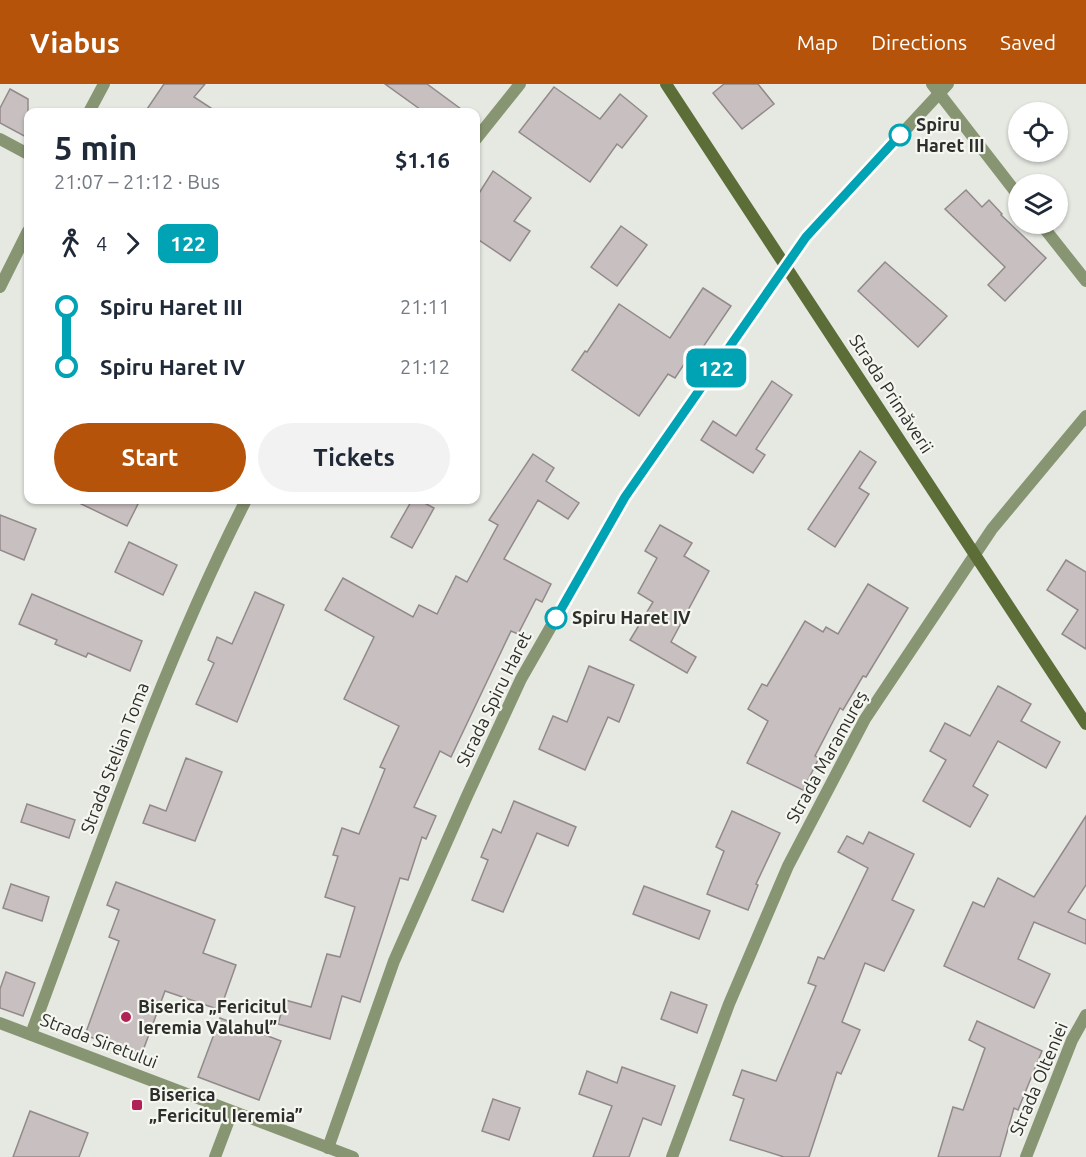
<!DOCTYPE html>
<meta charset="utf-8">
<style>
:root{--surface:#fff;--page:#f2f2f3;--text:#1f2937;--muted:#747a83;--accent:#b45309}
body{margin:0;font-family:Ubuntu,sans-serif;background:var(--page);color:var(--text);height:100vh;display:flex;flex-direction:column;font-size:22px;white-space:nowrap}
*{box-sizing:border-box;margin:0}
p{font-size:20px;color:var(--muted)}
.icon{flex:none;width:33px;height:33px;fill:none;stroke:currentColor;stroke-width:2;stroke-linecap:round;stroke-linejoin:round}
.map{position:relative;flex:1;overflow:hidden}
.details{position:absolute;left:24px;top:24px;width:456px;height:396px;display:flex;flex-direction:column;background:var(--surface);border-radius:12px;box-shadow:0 2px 4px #0004}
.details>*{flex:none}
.badge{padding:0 12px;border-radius:9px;font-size:21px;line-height:39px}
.tools{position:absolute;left:1008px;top:18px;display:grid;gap:12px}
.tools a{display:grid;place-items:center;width:60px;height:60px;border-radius:50%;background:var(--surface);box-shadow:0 2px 4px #0004;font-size:30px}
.map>.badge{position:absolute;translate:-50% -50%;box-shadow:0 0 0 3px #fff}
.legs{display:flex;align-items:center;gap:9px;height:66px;padding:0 30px;font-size:20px}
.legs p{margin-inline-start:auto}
.overview{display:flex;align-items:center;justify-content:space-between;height:102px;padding:0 30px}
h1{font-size:33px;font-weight:700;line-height:45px}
.button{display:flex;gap:12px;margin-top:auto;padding:12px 30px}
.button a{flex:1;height:69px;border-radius:36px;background:var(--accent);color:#fff;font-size:24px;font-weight:700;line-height:69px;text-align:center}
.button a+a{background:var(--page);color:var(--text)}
ul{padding:0 30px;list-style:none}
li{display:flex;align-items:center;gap:21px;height:60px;font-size:22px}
li i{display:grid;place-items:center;width:9px;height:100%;margin:0 8px;background:currentColor}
li i::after{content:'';width:15px;height:15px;margin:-8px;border:4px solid;border-radius:50%;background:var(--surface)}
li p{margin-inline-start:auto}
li:first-child i{background:linear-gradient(#0000 50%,currentColor 0)}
li:last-child i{background:linear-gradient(currentColor 50%,#0000 0)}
header{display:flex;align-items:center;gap:36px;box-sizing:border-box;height:84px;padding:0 30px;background:var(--accent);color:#fff}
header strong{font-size:28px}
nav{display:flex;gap:33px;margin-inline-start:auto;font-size:21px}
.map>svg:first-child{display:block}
.building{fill:#c8bfc1;stroke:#92898b;stroke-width:1.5}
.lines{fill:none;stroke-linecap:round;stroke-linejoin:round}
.minor{stroke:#889572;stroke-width:12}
.secondary{stroke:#5c6d38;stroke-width:12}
.line-1-casing{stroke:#fff;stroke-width:14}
.line-1{stroke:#00a3b4;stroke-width:9}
.stop-1-dot{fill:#fff;stroke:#00a3b4;stroke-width:3}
.poi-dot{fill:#b02158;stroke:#f4f6ef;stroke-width:2}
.labels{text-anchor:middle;stroke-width:4.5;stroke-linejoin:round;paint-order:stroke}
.stop-label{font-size:18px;font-weight:bold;fill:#2d2e2b;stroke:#f4f6ef;text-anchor:start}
.street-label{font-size:18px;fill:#2d2e2b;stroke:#f4f6ef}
.poi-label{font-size:18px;font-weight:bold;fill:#2d2e2b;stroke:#f4f6ef;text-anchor:start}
</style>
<header>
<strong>Viabus</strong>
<nav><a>Map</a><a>Directions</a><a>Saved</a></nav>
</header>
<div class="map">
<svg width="1086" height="1073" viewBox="0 0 1086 1073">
<rect width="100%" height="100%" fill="#e6e9e2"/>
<g class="building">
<path d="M164,0h41l-11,13 23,15h-72z"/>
<path d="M385,0h42l38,28h-41z"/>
<path d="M724,0h34l16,20 -32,25 -29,-36z"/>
<path d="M554,3l46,32 20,-25 27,22 -25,32 -5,-4 -27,38 -71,-50z"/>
<path d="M10,5l18,10v39l-28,-15v-15z"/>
<path d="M493,87l38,27 -17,23 16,10 -20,30 -34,-23v-40z"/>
<path d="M966,106l16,17 7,-7 13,14 -1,1 45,43 -41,43 -17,-16 17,-18 -60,-58z"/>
<path d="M621,142l26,19 -30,41 -26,-19z"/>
<path d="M885,178l62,54 -29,31 -60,-56z"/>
<path d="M703,204l28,18 -30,44 -5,-4 -21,32 -7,-4 -29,42 -67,-46 13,-19 2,1 32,-48 51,34z"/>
<path d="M772,297l20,14 -36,54 9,6 -12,18 -52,-33 12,-19 23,15z"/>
<path d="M860,367l16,11 -17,26 10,6 -34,53 -27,-18z"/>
<path d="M533,370l21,14 -8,13 33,22 -11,16 -30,-19 -34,59 47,25 -9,18 -6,-3 -18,35 -7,-3 -60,126 -11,-6 -26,56 22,9 -10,23 -4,-2 -14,43 -8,-2 -40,124 -18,-6 -12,43 -52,-15 7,-24 26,7 16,-53 13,3 15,-50 -30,-10 13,-41 -5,-1 9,-27 17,6 26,-65 -5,-2 19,-41 -55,-27 30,-62 -49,-27 18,-32 70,39 6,-12 18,9 19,-38 11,6 31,-57 -9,-5z"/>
<path d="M73,416h67l-13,26z"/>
<path d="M412,416h7l15,8 -22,40 -21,-11z"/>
<path d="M0,431l36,14 -12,31 -24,-10z"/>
<path d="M660,441l32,18 -8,13 25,15 -38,71 25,15 -9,16 -57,-33 23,-38 -15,-9 19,-35 -12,-7z"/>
<path d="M129,458l48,23 -14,30 -48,-23z"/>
<path d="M1066,476l20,12v77l-24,-15 16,-24 -31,-20z"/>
<path d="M868,500l40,24 -42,69 -3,-1 -20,34 -3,-2 -25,48 4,2 -16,32 -56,-27 21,-42 -20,-12 14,-25 5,2 38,-65 18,11 3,-5 12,7z"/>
<path d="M255,508l29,13 -47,117 -41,-18 18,-41 -6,-3 9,-23 15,7z"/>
<path d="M32,510l110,47 -12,30 -42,-18 -2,4 -31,-13 2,-4 -38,-16z"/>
<path d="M589,582l45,19 -15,37 -11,-5 -23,53 -46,-21 14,-33 14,6z"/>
<path d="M998,602l33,18 -10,17 39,21 -14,26 -48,-27 -25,45 15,9 -18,32 -47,-26 23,-41 -16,-9 15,-28 25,13z"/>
<path d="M186,674l36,14 -27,69 -52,-18 7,-18 16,6z"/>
<path d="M514,717l62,26 -8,19 -31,-13 -34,79 -31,-12 16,-40 -7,-3 12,-28 8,4z"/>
<path d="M27,720l48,16 -6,18 -48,-16z"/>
<path d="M732,727l48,22 -24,51 2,1 -10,25 -41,-16 17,-43 -8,-4z"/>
<path d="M1086,732v69l-18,27 18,8v24l-52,-22 -16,37 32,15 -16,34 -90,-42 29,-64 11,5 14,-29 36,19z"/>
<path d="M869,748l45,22 -22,46 22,10 -30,61 -19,-8 -23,59 18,8 -19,44 -4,-2 -28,85h-25l-54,-17 14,-41 -11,-4 9,-25 34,11 40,-95 -8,-3 10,-26 6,2 44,-91 -30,-16 9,-16 16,8z"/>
<path d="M116,798l99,38 -12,33 33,12 -16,45 -55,-19 -24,65 -56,-21 34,-94 -10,-4 10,-27 -12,-5z"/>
<path d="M11,800l38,13 -7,24 -39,-13z"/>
<path d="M644,802l66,25 -11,28 -66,-25z"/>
<path d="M6,888l29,11 -12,33 -23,-8v-19z"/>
<path d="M671,908l36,13 -10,28 -36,-14z"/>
<path d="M220,934l61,23 -22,59 -61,-23z"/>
<path d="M977,937l65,30 -24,59 -4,-2 -14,49h-62l15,-50 10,3 22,-62 -16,-8z"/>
<path d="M622,983l53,19 -14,39 -18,-7 -14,39h-36l19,-51 -33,-12 8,-23 30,12z"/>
<path d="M493,1015l27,9 -11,32 -27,-9z"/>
<path d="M30,1027l58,22 -9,24h-66z"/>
</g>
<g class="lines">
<g class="minor">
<path d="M932,0l86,111"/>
<path d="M89,28l15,-28"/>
<path d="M0,55l28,15"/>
<path d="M476,55l44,-55"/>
<path d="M1041,140l45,57"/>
<path d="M0,203l28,-56"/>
<path d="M0,939l353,134"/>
<path d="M31,950c67,-180 128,-363 215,-534"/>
<path d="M328,1064l66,-187 73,-165 54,-117 104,-182 181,-260 142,-153"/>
<path d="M215,1073l17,-45"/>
<path d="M672,1073l57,-153 59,-138 77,-147 127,-190 94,-113"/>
<path d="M1026,1073l46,-117 14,-25"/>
</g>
<path class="secondary" d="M666,0l420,640"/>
</g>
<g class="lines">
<g class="line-1-casing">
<path id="line-1" d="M556,534l69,-121 181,-260 94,-102"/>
</g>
<use href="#line-1" class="line-1"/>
</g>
<g class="stop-1-dot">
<circle cx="900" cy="51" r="10"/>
<circle cx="556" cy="534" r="10"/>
</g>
<g class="poi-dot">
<circle cx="126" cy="933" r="6"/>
<rect x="131" y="1015" width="12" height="12" rx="3"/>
</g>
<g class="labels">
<g class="stop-label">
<text x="916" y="47">Spiru<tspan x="916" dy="21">Haret III</tspan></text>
<text x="572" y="540">Spiru Haret IV</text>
</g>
<g class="street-label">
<text transform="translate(891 310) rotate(57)" y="6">Strada Primăverii</text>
<text transform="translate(494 615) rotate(-64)" y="6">Strada Spiru Haret</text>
<text transform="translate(827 673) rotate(-61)" y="6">Strada Maramureș</text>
<text transform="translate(115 674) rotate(-69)" y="6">Strada Stelian Toma</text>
<text transform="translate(99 957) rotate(21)" y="6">Strada Siretului</text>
<text transform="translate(1039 995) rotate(-67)" y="6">Strada Olteniei</text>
</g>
<g class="poi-label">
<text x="138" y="929">Biserica „Fericitul<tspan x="138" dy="21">Ieremia Valahul”</tspan></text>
<text x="149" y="1017">Biserica<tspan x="149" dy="21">„Fericitul Ieremia”</tspan></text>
</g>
</g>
</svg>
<div class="tools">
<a><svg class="icon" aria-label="locate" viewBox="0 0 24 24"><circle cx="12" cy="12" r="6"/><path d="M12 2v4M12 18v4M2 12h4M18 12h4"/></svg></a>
<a><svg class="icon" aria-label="layers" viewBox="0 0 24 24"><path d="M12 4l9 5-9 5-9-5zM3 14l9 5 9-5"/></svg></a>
</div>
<b class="badge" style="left:716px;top:284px;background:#00a3b4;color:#fff">122</b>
<section class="details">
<div class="overview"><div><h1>5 min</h1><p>21:07 – 21:12 · Bus</p></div><b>$1.16</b></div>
<div class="legs"><svg class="icon" aria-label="walk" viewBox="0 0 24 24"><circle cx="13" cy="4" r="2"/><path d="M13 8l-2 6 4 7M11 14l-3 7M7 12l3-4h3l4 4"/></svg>4<svg class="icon" aria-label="forward" viewBox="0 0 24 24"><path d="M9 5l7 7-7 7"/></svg><b class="badge" style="background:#00a3b4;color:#fff">122</b></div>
<ul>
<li><i style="color:#00a3b4"></i><b>Spiru Haret III</b><p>21:11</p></li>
<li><i style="color:#00a3b4"></i><b>Spiru Haret IV</b><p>21:12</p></li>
</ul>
<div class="button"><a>Start</a><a>Tickets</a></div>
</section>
</div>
